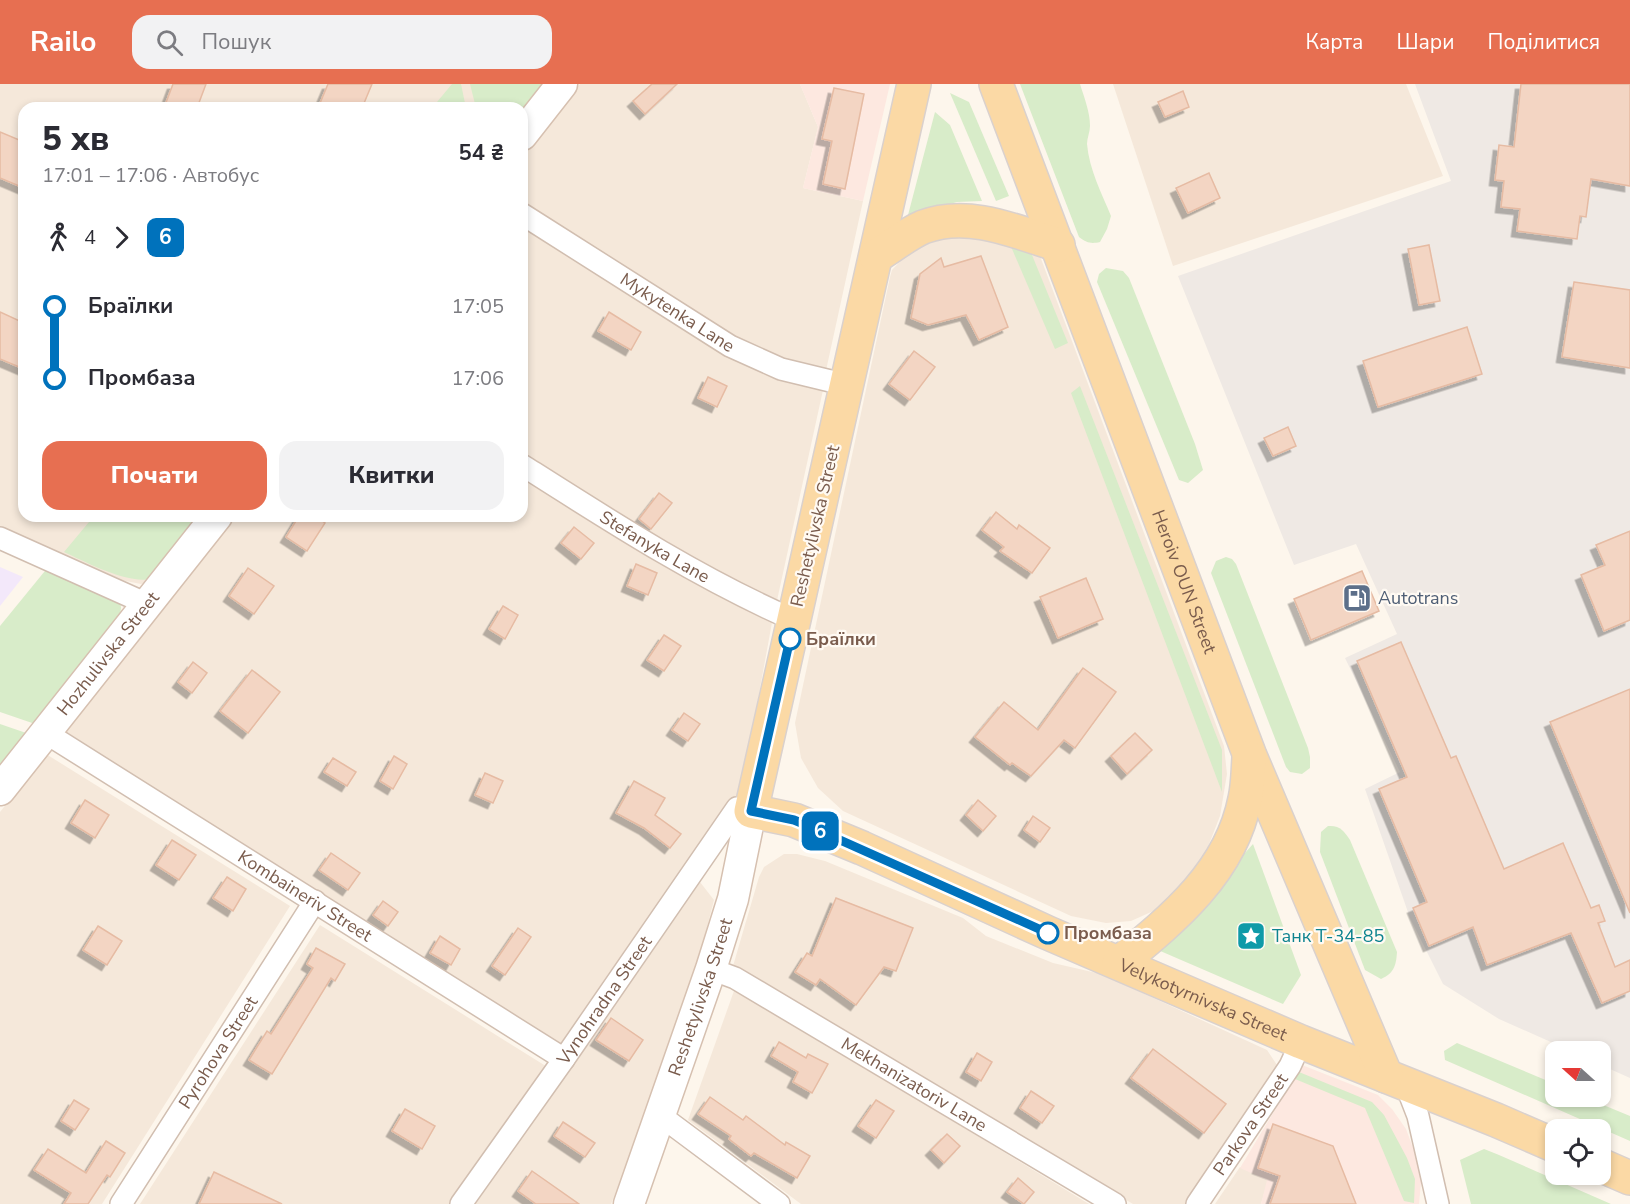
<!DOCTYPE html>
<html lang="uk">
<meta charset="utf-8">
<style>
:root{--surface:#fff;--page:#f2f2f3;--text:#2b2b33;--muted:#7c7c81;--accent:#e76f51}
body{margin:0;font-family:"Nunito Sans",sans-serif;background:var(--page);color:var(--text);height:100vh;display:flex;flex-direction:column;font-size:22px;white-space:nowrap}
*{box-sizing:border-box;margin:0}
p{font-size:20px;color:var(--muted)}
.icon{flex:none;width:33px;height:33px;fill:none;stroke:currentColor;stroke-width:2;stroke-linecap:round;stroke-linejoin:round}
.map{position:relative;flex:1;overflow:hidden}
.details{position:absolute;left:18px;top:18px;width:510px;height:420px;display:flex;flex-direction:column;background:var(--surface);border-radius:18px;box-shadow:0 3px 9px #0003}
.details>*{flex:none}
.badge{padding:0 12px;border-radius:9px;font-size:21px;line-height:39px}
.needle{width:39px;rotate:291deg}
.buttons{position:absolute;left:1545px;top:957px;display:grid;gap:12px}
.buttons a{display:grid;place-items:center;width:66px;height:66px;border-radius:12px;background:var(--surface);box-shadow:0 3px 9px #0003;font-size:30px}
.map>.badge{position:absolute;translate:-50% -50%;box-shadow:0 0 0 3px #fff}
.legs{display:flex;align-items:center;gap:9px;height:66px;padding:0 24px;font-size:20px}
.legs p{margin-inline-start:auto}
.overview{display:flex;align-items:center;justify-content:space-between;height:102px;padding:0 24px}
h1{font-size:33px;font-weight:800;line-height:45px}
.primary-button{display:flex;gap:12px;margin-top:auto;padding:12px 24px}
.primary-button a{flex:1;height:69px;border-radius:18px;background:var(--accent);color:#fff;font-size:24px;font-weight:800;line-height:69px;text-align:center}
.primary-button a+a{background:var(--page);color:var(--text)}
ul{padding:0 24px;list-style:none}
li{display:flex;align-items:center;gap:21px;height:72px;font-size:22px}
li i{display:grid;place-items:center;width:9px;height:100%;margin:0 8px;background:currentColor}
li i::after{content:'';width:15px;height:15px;margin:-8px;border:4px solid;border-radius:50%;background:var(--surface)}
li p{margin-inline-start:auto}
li:first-child i{background:linear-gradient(#0000 50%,currentColor 0)}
li:last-child i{background:linear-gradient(currentColor 50%,#0000 0)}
header{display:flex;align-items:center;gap:36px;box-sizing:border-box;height:84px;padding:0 30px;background:var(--accent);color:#fff}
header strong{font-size:28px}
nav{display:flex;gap:33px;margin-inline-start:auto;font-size:21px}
.search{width:420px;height:54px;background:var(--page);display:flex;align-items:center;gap:15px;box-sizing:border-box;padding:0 21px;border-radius:18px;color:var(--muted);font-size:22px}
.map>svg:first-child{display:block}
.residential{fill:#f5e8da}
.commercial{fill:#fde8e0}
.industrial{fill:#efe9e4}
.education{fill:#f3e8fa}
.green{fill:#d8ecc9}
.building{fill:#f3d5c3;stroke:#e6bba3;stroke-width:1.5;filter:url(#shadow)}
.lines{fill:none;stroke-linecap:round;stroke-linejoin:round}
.street-casing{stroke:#d1beb0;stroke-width:24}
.secondary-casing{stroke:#d6c0b0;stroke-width:33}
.primary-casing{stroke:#dad1cd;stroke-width:36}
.street{stroke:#fff;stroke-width:21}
.secondary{stroke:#fff;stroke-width:30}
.primary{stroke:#fbd9a5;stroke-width:33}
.line-1-casing{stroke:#fff;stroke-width:14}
.line-1{stroke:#0072bc;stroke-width:9}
.stop-1-dot{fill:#fff;stroke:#0072bc;stroke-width:3}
.labels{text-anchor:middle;stroke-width:4.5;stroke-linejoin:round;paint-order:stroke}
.street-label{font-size:18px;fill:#7a5c4d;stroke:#fffaf3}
.service-label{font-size:18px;fill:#4e5e75;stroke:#fffaf3;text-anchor:start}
.stop-label{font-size:18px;font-weight:bold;fill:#7a5c4d;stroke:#fffaf3;text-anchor:start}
.culture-label{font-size:18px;fill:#0d838f;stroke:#fffaf3;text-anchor:start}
</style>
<header>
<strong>Railo</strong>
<div class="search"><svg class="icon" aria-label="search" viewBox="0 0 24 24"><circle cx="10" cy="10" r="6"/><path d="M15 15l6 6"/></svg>Пошук</div>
<nav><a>Карта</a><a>Шари</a><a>Поділитися</a></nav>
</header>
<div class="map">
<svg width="1630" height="1120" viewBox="0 0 1630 1120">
<defs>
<filter id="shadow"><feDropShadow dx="-5.5" dy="5.5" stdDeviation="0" flood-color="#0004"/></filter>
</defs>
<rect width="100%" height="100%" fill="#fdf6ec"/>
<g class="residential">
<path d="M0,0h556l-34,24h-498v408h186l-50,63 -19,5 -25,-5 -116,-53z"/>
<path d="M580,0h220l18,43 -15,61 60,13 -38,174 -94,-33 -209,-137v-49z"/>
<path d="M1113,0h293l37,92 -270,90z"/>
<path d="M522,138l206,133 34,18 61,17 -47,215 -139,-80 -115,-71z"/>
<path d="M961,142l79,30 184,490 3,28 -7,42 -18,46 -42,46 -29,13 -25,2 -35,-7 -228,-105 -25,-23 -17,-30 -6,-35 95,-446 2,-7 17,-18z"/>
<path d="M522,390l251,143 -31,170 -183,261 -496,-316 171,-216h288z"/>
<path d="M46,670l244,152 -188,298h-102v-392z"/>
<path d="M784,770h13l28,7 138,57 23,18 67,27 48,11 166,76 10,15 1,10 -91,129h-54l-400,-238 26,-89 5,-10z"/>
<path d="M700,798l14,18 -12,47 -23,79 -36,98 -32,80h-471l180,-279 245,153z"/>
<path d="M735,904l354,216h-288l-113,-84z"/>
<path d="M1240,1083l28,13 -7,24h-46z"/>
</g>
<g class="commercial">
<path d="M800,0h90l-27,117 -60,-13 15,-61z"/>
<path d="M1302,981l76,30 14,14 14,20 16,43 -3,32h-158l6,-24 -27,-12z"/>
</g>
<path class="industrial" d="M1415,0h215v994l-29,-13 -1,-13 -29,-1 -72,-32 -56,-35 -33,-66 -45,-129 35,-17 -55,-114 52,-24 -41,-90 -62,21 -116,-289 273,-95z"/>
<path class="education" d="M0,483l23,10 -23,29z"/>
<g class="green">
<path d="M452,0h9l5,24h-34z"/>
<path d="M470,0h81l-29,35v-11h-46z"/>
<path d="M1020,0h60c4,13 10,28 10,42 0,6 -3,12 -3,18 2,25 15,50 24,72l-4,13 -7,13c-9,2 -13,1 -21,-5z"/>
<path d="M950,9l19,9 40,94 -13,5z"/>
<path d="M935,28l15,13 32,76 -25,1 -49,13z"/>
<path d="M1009,158l23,13 36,88 -13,6z"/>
<path d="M1106,184l17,3 6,7 66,166 8,26 -15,13 -9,-3 -82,-198 2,-8z"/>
<path d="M1080,302l142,364v42l-151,-399z"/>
<path d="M94,432h113c-8,10 -43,58 -50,61 -24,11 -71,-15 -93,-25z"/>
<path d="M1226,473l6,2 4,5 72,184 2,9v11l-8,6 -12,-2 -4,-5 -75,-194 5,-12z"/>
<path d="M49,482l71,34 1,8 -2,15 -81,102 -38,-13v-86z"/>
<path d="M0,640l32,11 -32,40z"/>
<path d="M1328,742c12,-1 16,5 22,14l47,112c-1,14 -3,21 -16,27l-16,-9 -45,-118 1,-20z"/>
<path d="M1253,760l48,131 -18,29 -125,-54z"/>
<path d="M1457,959l98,41 1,12 28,1 46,19v25l-185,-81 -1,-9z"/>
<path d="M1299,988l73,30 12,13 23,43 8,21 -1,24 -10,-2 -39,-93 -70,-29z"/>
<path d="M1484,1065l15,6 112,49h-140l-11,-44z"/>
</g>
<g class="building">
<path d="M173,0h33l-9,24h-33z"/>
<path d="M328,0h44l-10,24h-44z"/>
<path d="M652,0h25l-32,30 -12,-13z"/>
<path d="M1521,0h109v102l-39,-7 -5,38 -6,-1 -3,23 -60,-8 3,-22 -19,-2 3,-26 -9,-1 4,-35 15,2z"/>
<path d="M834,4l30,6 -19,95 -22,-5 9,-43 -10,-2z"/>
<path d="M1183,7l6,16 -24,10 -7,-15z"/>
<path d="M0,48l24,10v46l-24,-10z"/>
<path d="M1209,89l11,25 -32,15 -12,-25z"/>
<path d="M1429,161l11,56 -21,4 -11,-56z"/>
<path d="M981,172l27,71 -29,13 -13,-25 -38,10 -17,-7 9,-44 21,-16 3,9z"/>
<path d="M1574,198l56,8v78l-68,-11z"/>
<path d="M0,228l24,11v46l-24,-10z"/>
<path d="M609,228l32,20 -10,18 -33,-19z"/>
<path d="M1467,243l15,47 -104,33 -15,-46z"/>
<path d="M914,267l21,16 -25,33 -21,-16z"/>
<path d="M708,293l19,9 -10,21 -19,-9z"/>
<path d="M1288,343l8,19 -23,10 -9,-18z"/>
<path d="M659,409l13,10 -21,26 -12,-10z"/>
<path d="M996,428l21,17 2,-4 31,23 -18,25 -32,-22 4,-4 -22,-17z"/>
<path d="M299,432h16l10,7 -18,28 -21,-14z"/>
<path d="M574,443l20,16 -13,16 -20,-16z"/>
<path d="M1630,447v89l-26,11 -23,-56 24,-10 -9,-20z"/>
<path d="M636,480l21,9 -9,22 -21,-9z"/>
<path d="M248,484l26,18 -20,28 -25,-18z"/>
<path d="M1362,487l17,40 -68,29 -17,-41z"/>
<path d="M1086,494l17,41 -45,19 -18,-41z"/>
<path d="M503,522l15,9 -13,24 -16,-10z"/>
<path d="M664,551l17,11 -17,25 -17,-11z"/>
<path d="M1401,558l50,116 5,-2 48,113 59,-26 28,65 8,-3 6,16 -7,2 17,44 15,-7v31l-28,12 -31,-70 -84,32 -14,-38 -44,19 -16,-38 14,-6 -48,-113 28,-12 -50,-116z"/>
<path d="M193,578l14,11 -15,20 -14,-11z"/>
<path d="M1083,584l33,24 -41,56 -11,-8 -33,36 -19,-13 -2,2 -35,-28 29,-35 34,28z"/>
<path d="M252,586l28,22 -32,41 -28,-22z"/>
<path d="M1630,605v224l-80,-191z"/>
<path d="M684,629l16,11 -12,17 -16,-11z"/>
<path d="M1135,649l17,17 -25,24 -16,-18z"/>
<path d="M394,672l13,8 -14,25 -13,-8z"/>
<path d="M333,674l23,14 -9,14 -23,-14z"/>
<path d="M485,689l18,8 -10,22 -18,-8z"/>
<path d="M634,697l31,17 -10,17 26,19 -11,14 -26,-20 -28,-15z"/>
<path d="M85,716l24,15 -14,23 -24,-15z"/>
<path d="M978,716l18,16 -13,15 -17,-16z"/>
<path d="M1033,732l17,12 -10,14 -16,-12z"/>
<path d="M172,756l24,15 -17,25 -23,-15z"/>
<path d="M331,769l29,20 -12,17 -29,-20z"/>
<path d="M227,793l19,12 -13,22 -20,-13z"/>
<path d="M836,814l77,30 -17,43 -12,-4 -28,38 -36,-26 -4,6 -21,-13 12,-19 5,3z"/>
<path d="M383,817l15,11 -10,14 -15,-11z"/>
<path d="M98,842l24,15 -15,24 -24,-15z"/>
<path d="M518,844l13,9 -26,38 -13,-9z"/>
<path d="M440,852l20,13 -9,16 -21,-12z"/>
<path d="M316,864l29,16 -10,17 -4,-3 -59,96 -23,-14 18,-29 4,3 42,-66 -6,-4z"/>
<path d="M611,934l32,22 -14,21 -33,-21z"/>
<path d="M779,958l27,16 2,-4 20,10 -16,29 -19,-11 5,-10 -27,-16z"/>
<path d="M1153,965l73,55 -22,29 -73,-55z"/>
<path d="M977,969l15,9 -11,19 -15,-9z"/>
<path d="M1031,1007l23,15 -12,17 -22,-15z"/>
<path d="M710,1013l33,23 3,-4 39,29 1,-3 24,14 -13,22 -43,-25 -3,3 -22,-17 2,-3 -33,-22z"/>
<path d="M74,1016l15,9 -14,21 -14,-9z"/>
<path d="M876,1016l18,11 -18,27 -18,-12z"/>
<path d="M405,1025l30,17 -13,23 -30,-18z"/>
<path d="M563,1038l32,21 -10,14 -31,-21z"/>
<path d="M1273,1040l60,22 23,58h-86l10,-28 -22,-8z"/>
<path d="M947,1050l13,12 -16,17 -13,-13z"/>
<path d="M106,1057l19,12 -15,24 -3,-2 -19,29h-24l7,-11 -37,-23 14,-21 38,24z"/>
<path d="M532,1087l47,33h-43l-18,-13z"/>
<path d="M214,1088l68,32h-83z"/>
<path d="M1018,1094l16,14 -10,12 -17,-12z"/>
</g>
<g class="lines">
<g class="street-casing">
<g id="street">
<path id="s1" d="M522,130l208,132 51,23 66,16"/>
<path id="s2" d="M522,381c88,56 176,113 272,155"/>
<path d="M0,454l147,66"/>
<path id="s3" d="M46,649l518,326"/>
<path id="s4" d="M711,885l24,9 380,226"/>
<path d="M1406,1001l12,31 20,88"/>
<path d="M661,1032l118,88"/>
<path id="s5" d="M121,1120l194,-303"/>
<path id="s6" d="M461,1120l103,-145 173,-251 14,3"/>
<path id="s7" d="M1197,1120l93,-138 11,-24"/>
</g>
</g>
<g class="secondary-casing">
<g id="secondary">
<path d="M522,51l40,-51"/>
<path id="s8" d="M0,706l217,-274"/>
<path id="s9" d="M629,1120l82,-235 22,-70 18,-88"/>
</g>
</g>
<g class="primary-casing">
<g id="primary">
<path id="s10" d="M914,0l-163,727 43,9 68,28 186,85 253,109 195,78 60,26"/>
<path id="s11" d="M996,0l254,672 136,320"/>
<path d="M876,172c15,-9 31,-22 47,-29 45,-17 92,4 135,18"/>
<path d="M1119,879c54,-44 112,-91 126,-164 3,-13 3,-27 4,-41"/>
<path d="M1600,1081l30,13"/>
</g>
</g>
<use href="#street" class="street"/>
<use href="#secondary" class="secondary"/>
<use href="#primary" class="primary"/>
</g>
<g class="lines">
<g class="line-1-casing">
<path id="line-1" d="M790,555l-39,172 43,9 17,7 237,106"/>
</g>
<use href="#line-1" class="line-1"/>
</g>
<defs>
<g id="fuel-square" transform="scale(1.5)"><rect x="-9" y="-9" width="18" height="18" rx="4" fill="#5c6f8a" stroke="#fffaf3"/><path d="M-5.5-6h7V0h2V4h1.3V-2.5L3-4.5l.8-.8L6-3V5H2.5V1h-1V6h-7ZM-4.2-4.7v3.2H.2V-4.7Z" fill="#fff"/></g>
<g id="sight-square" transform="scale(1.5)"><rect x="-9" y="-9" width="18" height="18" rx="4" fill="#0f9aa8" stroke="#fffaf3"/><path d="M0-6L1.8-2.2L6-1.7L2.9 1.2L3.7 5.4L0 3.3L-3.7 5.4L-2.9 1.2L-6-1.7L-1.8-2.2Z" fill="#fff"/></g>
</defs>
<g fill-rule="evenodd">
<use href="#fuel-square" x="1357" y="514"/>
<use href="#sight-square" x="1251" y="852"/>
</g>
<g class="stop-1-dot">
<circle cx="790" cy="555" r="10"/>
<circle cx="1048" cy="849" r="10"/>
</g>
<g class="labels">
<g class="street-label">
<text dy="6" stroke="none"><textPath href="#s1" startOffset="184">Mykytenka Lane</textPath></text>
<text transform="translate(815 442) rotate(-77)" y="6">Reshetylivska Street</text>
<text dy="6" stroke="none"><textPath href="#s2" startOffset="156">Stefanyka Lane</textPath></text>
<text dy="6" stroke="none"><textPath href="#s11" startOffset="532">Heroiv OUN Street</textPath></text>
<text dy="6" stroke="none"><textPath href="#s8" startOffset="174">Hozhulivska Street</textPath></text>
<text dy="6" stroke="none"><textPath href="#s3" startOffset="306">Kombaineriv Street</textPath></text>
<text dy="6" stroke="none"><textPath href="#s9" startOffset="219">Reshetylivska Street</textPath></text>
<text dy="6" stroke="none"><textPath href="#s10" startOffset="1236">Velykotyrnivska Street</textPath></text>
<text dy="6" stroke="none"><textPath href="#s6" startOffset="249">Vynohradna Street</textPath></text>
<text dy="6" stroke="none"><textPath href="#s5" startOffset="180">Pyrohova Street</textPath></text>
<text dy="6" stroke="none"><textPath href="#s4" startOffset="234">Mekhanizatoriv Lane</textPath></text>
<text dy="6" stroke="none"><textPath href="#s7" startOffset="96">Parkova Street</textPath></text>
</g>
<g class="service-label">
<text x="1378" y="520">Autotrans</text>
</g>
<g class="stop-label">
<text x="806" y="561">Браїлки</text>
<text x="1064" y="855">Промбаза</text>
</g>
<g class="culture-label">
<text x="1272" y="858">Танк Т-34-85</text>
</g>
</g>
</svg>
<div class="buttons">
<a><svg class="needle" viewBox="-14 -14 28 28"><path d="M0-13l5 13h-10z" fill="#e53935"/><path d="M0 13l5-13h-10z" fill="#7c7c81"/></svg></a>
<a><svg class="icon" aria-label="locate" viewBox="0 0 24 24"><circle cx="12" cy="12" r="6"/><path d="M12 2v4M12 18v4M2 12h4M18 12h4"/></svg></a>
</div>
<b class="badge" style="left:820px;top:747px;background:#0072bc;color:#fff">6</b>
<section class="details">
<div class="overview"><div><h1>5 хв</h1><p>17:01 – 17:06 · Автобус</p></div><b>54 ₴</b></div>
<div class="legs"><svg class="icon" aria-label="walk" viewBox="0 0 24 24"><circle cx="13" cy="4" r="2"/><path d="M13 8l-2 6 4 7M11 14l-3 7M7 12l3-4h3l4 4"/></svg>4<svg class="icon" aria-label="forward" viewBox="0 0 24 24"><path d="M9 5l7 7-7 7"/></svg><b class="badge" style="background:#0072bc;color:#fff">6</b></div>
<ul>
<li><i style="color:#0072bc"></i><b>Браїлки</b><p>17:05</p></li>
<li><i style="color:#0072bc"></i><b>Промбаза</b><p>17:06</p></li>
</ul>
<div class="primary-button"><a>Почати</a><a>Квитки</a></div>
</section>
</div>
